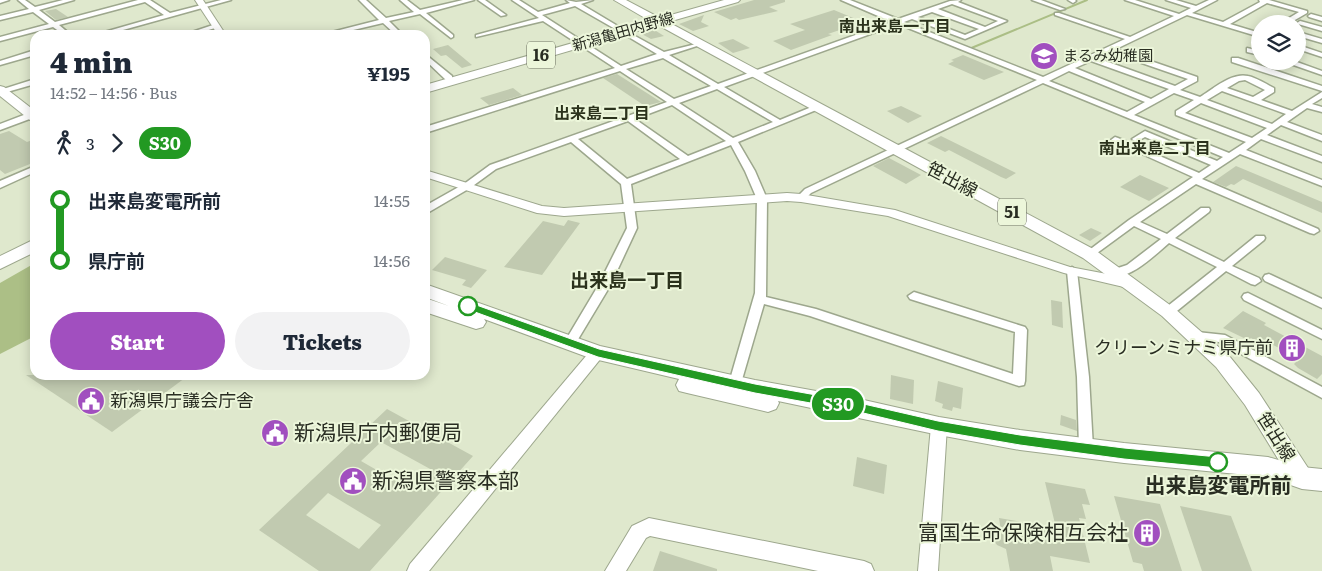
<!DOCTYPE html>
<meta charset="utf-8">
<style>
:root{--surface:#fff;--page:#f2f2f3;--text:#1f2937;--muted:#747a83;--accent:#a14fbf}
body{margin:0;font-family:Literata,"Noto Sans JP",serif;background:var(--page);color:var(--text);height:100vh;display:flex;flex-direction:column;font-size:19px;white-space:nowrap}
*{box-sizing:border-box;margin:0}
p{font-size:16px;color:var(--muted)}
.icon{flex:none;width:28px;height:28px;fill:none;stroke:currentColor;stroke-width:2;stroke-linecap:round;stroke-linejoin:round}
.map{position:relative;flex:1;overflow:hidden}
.side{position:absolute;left:30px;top:30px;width:400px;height:350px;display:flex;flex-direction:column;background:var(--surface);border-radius:15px;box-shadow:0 2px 12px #0003}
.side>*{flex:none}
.badge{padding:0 10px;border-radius:16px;font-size:18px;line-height:32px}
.fabs{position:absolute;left:1251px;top:15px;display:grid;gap:10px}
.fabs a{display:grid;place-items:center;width:55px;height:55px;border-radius:50%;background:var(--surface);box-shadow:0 2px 12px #0003;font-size:25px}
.map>.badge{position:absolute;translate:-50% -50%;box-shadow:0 0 0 2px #fff}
.legs{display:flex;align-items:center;gap:8px;height:55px;padding:0 20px;font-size:16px}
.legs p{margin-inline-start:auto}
.summary{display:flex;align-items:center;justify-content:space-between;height:85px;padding:0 20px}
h1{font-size:28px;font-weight:800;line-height:38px}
.cta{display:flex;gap:10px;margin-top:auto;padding:10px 20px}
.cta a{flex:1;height:58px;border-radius:30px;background:var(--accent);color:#fff;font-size:20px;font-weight:800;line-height:58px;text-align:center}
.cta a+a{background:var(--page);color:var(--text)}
ul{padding:0 20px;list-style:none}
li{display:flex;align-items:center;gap:18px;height:60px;font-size:19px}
li i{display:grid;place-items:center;width:8px;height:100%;margin:0 6px;background:currentColor}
li i::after{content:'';width:12px;height:12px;margin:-6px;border:4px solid;border-radius:50%;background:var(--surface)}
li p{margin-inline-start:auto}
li:first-child i{background:linear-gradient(#0000 50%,currentColor 0)}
li:last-child i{background:linear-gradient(currentColor 50%,#0000 0)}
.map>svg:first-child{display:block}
.forest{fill:#acbf86}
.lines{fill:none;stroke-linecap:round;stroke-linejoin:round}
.stream{stroke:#abbe85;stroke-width:2}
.building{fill:#c1cab0;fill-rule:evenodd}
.minor-casing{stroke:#9da78d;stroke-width:3}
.tertiary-casing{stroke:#9da78d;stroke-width:2}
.primary-casing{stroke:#9da78d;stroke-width:2}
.trunk-casing{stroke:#9da78d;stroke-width:2}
.minor{fill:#fff;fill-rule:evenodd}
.tertiary{fill:#fff;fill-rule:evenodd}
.primary{fill:#fff;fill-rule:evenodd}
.trunk{fill:#fff;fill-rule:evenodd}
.line-1{fill:#292;stroke:#fff}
.stop-1-dot{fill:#fff;stroke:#292;stroke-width:2.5}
.labels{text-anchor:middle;stroke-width:4;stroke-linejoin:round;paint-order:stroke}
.far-street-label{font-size:15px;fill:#292d22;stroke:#ecf6da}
.far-poi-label{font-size:15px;fill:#292d22;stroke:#ecf6da;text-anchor:start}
.far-neighbourhood-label{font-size:16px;font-weight:bold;fill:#2b321c;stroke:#ecf6da}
.shield{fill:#ecf6da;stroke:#646959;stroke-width:1}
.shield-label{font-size:16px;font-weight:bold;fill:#292d22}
.street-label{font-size:18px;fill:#292d22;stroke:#ecf6da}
.poi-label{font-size:18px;fill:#292d22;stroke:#ecf6da;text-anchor:end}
.neighbourhood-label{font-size:19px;font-weight:bold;fill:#2b321c;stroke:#ecf6da}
.near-poi-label{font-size:21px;fill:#292d22;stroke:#ecf6da;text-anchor:start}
.near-stop-label{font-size:21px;font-weight:bold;fill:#292d22;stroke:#ecf6da}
</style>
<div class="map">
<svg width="1322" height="571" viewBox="0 0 1322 571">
<rect width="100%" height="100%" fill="#dfe8cd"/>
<path class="forest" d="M35,263v73l-35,18v-71z"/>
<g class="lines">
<path class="stream" d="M969,49l118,-49"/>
</g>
<g class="building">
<path d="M754,0h31v2l-16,5 9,4 -39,9 -3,-2 -5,2 -17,-8z"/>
<path d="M56,9l12,8 -12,3 -11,-9z"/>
<path d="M834,10l29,12 -35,12 4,1 -41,15 -18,-9 32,-11 -15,-6z"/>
<path d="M704,15l-3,7 8,4 -16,5 -14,-7z"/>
<path d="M653,29l11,7 -13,3 -11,-6z"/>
<path d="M733,39l17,9 -17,5 -15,-10z"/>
<path d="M448,45l24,20 -10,3 -16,-13 -5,1 -8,-7z"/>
<path d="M963,55l41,17 -20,8 -36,-16 6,-3 -3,-1z"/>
<path d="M617,74l44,28 -16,4 -42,-28z"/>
<path d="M513,88l9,7 -33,10 -9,-7z"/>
<path d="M901,106l21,10 -14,7 -21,-12z"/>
<path d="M9,131l18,11 8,-3v23l-30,12 -5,-4v-36z"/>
<path d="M941,136l75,37 -10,6 -5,-2 -52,-27 -4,2 -18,-9z"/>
<path d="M889,158l32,17 -15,9 -33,-18z"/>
<path d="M1236,166l86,36v11l-79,-34 -9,6 -3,-1 -5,3 -13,-5z"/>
<path d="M1140,175l29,13 -20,13 -29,-14z"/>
<path d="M568,220l12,3 -38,52 -38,-8 39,-46 21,5z"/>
<path d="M1091,228l11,5 -12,8 -11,-6z"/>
<path d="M445,257l42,13 -16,18 -9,-3 4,-5 -34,-10z"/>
<path d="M1051,300l11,2 1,26 -11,-3z"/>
<path d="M1243,311l23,12 -2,2 58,31v18l-5,5 -19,-11 -4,-4 2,-2 -9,-5 3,-3 -30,-16 -4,3 -5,-3 -3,2 -25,-12z"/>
<path d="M26,375h163l-77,57z"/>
<path d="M891,375l23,5 -1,24 -23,-5z"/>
<path d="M938,381l25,7 -2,21 -8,-2 -1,4 -10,-3 1,-4 -8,-3z"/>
<path d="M387,409l86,47 -103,115h-51l-60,-41zM381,442l51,28 -19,21 -52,-30zM328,493l53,32 -22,24 -53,-34z"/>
<path d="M1061,415l15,5 1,11 -17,-6z"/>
<path d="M857,457l30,8 -3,29 -31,-8z"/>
<path d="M1045,482l40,7 5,16 -8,-1 4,15 -7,-1 11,45 -40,-7 3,15h-43l-4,-22 -9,-4 -3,-4 -1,-6 2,-3 6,-1 -2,-13 57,10z"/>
<path d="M1114,496l46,8 22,67h-38l-2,-7 -9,-2z"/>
<path d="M1180,506l51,10 21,55h-50z"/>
<path d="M660,551l57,18v2h-64z"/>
</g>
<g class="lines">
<g class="minor-casing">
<g id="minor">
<path d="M0,0h9l-9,3z"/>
<path d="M18,0h7l10,7 28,-7h11l-35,10 16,12 83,-22h12l20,13 51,-13h10l-126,35h-11l70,-20 -19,-13 -86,23 12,10h-7l-11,-8 -53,14v-4l49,-13 -16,-12 -33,8v-4l29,-7z"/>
<path d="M359,0h7l20,18 28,-6 -14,-12h7l13,10 43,-10h11l-48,13 27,22v2l-2,1 -31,-24 -31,7 14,14h-7l-13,-12 -51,12h-12l59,-15z"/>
<path d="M478,0h7l21,15 -5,1z"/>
<path d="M512,0h7l19,12 32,-9 -4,-3 10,2 17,-2 -12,4 40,24v2h-4l-42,-24 -33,9 79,51 36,-12 -35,-21v-2h4l38,21 36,-9v2l-31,10 49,29 174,-62 -51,-22h9l48,19 52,-18 11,-1 -3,2 49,19 -42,18 -53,-20 -8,3 139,55 82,-38 -70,-24v-2h4l71,24 44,-21 -49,-16h10l44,14 12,-6 -25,-8h10l20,6 13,-6h8l-25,13 31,9 37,-20 -1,-2h10l38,11v2l-19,11h-9l20,-12 -32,-9 -37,21 30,9v4l-73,-22 -71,34 81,28v4l-17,9 20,7c13,-8 32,-25 48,-21 9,2 18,8 26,12v4l-13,8 31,11 30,-19v6l-10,6 10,3v5l-15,-4 -20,14 35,13v6l-41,-16 -14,10 55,21v6l-61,-23 -15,11 76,30v6l-82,-32 -38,25 116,50 1,2 -5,3 -4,-1 -114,-49 -56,38 27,12 34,-26h8l1,2 -1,2 -34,26 49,24 32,-26h8l1,2 -1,2 -32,26 27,12 2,3 -6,4 -4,-1 -25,-13 -54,44h-8l-2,-3 2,-3 53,-42 -48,-24c-13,11 -39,37 -57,33l-2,-3 2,-3 15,-5 34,-26 -27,-13 -41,30 -4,1 -5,-3 45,-34 64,-43 -82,-37 4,-3 3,1 81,35 12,-8 -66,-28 -9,5 -4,-3 13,-8 72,30 6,-4 -180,-74 -232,110 -7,7h-6l-2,-2 9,-9 232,-109 -139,-56 -174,63 56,33 34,-14 7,2 -83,34 17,29 12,28 -1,98 50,12 197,65 2,-42 -105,-33 -2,-3 6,-4 111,35 2,3 -2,51 -1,4 -5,1 -209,-70 -46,-12 -23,79 -1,4 -5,1 -5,-1 -1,-4 26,-90 2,-94 -12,-28 -14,-26 -100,39 6,44 -27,58 -36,60h-8l-2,-3 34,-57 29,-58 -6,-44 -50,-42 -75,27 -26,19 -41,24 -4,1v-7l39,-22 26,-19 177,-63 -47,-31 -195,62v-6l190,-59 -72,-47 -67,16v-2l63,-17zM952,4l46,17 -13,6 -47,-18zM932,12l47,17 -14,6 -47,-18zM1110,52l78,27 -13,7 -78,-28zM663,58l48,28 -37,13 -48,-30zM1091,61l78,28 -18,10 -76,-31zM1069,71l76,31 -18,10 -78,-31zM1245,80l20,10 -12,7 -26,-9 12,-7zM717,89l56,33 -40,16 -54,-35zM1222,91l64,23 -14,10 -65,-24zM1174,93l20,7 -18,11v4l70,27 -17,11 -95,-38zM1201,103l66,25 -15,10 -67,-25zM672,105l54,36 -38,15 -53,-37zM628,121l52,38 -53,20 -49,-40z"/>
<path d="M1032,0h9l24,9 -5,1z"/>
<path d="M1068,0h7l1,1 -3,2z"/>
<path d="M1311,14l11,3v4l-13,-4 -1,-1z"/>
<path d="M1300,21l22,6v4l-24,-7 -1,-1z"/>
<path d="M216,24l3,2 -1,1 -25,8h-10z"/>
<path d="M1298,32l24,7v4l-24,-7z"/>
<path d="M1298,45l24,8v4l-24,-8z"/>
<path d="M1247,48l13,3v4l-13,-3z"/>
<path d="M32,51h3v4l-35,10v-4z"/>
<path d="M425,54l27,22v4h-6l-21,-20z"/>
<path d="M1232,58h6l84,28v5l-90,-29z"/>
<path d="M1282,61h12l28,10v4z"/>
<path d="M35,79v5l-35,10v-4z"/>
<path d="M29,113h6v4l-35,13v-6z"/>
<path d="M35,166v6l-35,16v-7z"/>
<path d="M1072,267l5,4 12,106 4,71 -2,4 -5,2 -5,-2 -2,-4 -2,-71 -10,-106z"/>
<path d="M1269,274l53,25v9l-57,-27 -2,-3 2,-3z"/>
<path d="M1248,293l74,37v9l-78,-39 -2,-3 2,-3z"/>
<path d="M1197,332l28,3 97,52v11l-103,-56 -26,-3 -2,-3 2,-3z"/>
</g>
</g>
<g class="tertiary-casing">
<g id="tertiary">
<path d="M195,0h8l23,35h-8z"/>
<path d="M425,170l117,36 22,2 223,-15 14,1 94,16 175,57 58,11 5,2 2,3 -2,3 -5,2 -64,-15 -176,-57 -87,-14 -14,-1 -223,15 -27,-3 -112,-36z"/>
<path d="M597,347l5,2 3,4 -3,4 -173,214h-22l3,-7 182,-215z"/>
<path d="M939,419l6,2 2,5 -9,145h-20l13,-145 2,-5z"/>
<path d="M649,518l215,43 7,3 3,7h-56l-168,-35 -4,2 -20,33h-21l27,-45z"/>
</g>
</g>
<g class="primary-casing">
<g id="primary">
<path d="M614,0h12l34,18 64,-18h16l-2,2 -70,20 427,228 79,58 56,49 29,36 51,78 3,7 -3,7 -8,3 -8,-3 -49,-80 -29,-38 -54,-51 -79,-58 -425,-233 -233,68v-8l225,-64z"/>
<path d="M0,86l4,1 31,24v10l-5,-1 -30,-24z"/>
</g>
</g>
<g class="trunk-casing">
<g id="trunk">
<path d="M35,239v13l-35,17v-13z"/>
<path d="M425,284l175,62 155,34 100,18 84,19 81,13 104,13 144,14 34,10 20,2v22l-20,-2 -34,-12 -144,-14 -104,-13 -81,-15 -161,-34 1,2 -3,6 -8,3 -81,-19 -8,-2 -3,-6 3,-6 -89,-21 -106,-39 2,3 -3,5 -7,2 -51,-17v-14l24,8 -24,-9z"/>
</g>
</g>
<use href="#minor" class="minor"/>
<use href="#tertiary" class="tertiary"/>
<use href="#primary" class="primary"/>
<use href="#trunk" class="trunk"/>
</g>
<path class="line-1" d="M468,302l131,47 156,35 100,18 83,19 82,14 104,13 94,9 4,2 2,3 -2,4 -4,2 -94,-9 -104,-14 -82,-14 -83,-20 -100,-18 -157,-36 -134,-49 -2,-2z"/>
<defs>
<g id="school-disc" transform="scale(1.4375)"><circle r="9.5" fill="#a14fbf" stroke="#ecf6da"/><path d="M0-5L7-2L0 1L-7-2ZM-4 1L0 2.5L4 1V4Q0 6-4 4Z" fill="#fff"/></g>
<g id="building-disc" transform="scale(1.4375)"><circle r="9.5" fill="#a14fbf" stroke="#ecf6da"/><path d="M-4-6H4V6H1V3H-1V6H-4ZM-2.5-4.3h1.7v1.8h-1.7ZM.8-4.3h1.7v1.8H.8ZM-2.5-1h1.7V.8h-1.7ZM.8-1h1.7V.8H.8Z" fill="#fff"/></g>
<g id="civic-disc" transform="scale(1.4375)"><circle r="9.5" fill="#a14fbf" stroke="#ecf6da"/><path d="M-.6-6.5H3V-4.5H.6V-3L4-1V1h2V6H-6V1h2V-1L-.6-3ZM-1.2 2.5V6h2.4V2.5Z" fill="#fff"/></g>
</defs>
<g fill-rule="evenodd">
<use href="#school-disc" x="1044" y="56"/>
<use href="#building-disc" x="1292" y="348"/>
<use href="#civic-disc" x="91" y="401"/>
<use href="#civic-disc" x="275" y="433"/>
<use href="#civic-disc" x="353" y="481"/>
<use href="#building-disc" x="1147" y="533"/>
</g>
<g class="stop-1-dot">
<circle cx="468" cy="306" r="9"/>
<circle cx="1218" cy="462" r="9"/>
</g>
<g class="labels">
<g class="far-street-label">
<text transform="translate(623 32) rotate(-16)" y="5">新潟亀田内野線</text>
</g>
<g class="far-poi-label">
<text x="1063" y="61">まるみ幼稚園</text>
</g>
<g class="far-neighbourhood-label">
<text x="895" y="32">南出来島一丁目</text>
<text x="602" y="119">出来島二丁目</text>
<text x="1155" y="154">南出来島二丁目</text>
</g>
<g class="shield">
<rect x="527" y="41.5" width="28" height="27" rx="4"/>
<rect x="998" y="198.5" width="28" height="27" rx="4"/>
</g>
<g class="shield-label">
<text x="541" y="61">16</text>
<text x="1012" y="218">51</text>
</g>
<g class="street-label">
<text transform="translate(952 180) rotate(28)" y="6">笹出線</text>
<text transform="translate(1276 437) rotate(58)" y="6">笹出線</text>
</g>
<g class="poi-label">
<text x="1273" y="354">クリーンミナミ県庁前</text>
<text x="110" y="407" text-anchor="start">新潟県庁議会庁舎</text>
</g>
<g class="neighbourhood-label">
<text x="627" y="287">出来島一丁目</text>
</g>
<g class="near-poi-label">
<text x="294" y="440">新潟県庁内郵便局</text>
<text x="372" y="488">新潟県警察本部</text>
<text x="1128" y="540" text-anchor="end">富国生命保険相互会社</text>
</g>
<g class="near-stop-label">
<text x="1218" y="493">出来島変電所前</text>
</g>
</g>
</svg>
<div class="fabs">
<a><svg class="icon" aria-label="layers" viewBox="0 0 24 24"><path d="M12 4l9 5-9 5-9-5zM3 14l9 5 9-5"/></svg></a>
</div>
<b class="badge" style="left:838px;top:404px;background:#292;color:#fff">S30</b>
<section class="side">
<div class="summary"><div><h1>4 min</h1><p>14:52 – 14:56 · Bus</p></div><b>¥195</b></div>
<div class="legs"><svg class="icon" aria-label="walk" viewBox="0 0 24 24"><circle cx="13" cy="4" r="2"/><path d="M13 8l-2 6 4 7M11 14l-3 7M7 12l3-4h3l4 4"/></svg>3<svg class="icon" aria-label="forward" viewBox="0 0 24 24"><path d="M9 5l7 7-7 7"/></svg><b class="badge" style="background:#292;color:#fff">S30</b></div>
<ul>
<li><i style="color:#292"></i><b>出来島変電所前</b><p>14:55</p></li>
<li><i style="color:#292"></i><b>県庁前</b><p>14:56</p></li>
</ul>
<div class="cta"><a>Start</a><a>Tickets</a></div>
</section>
</div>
